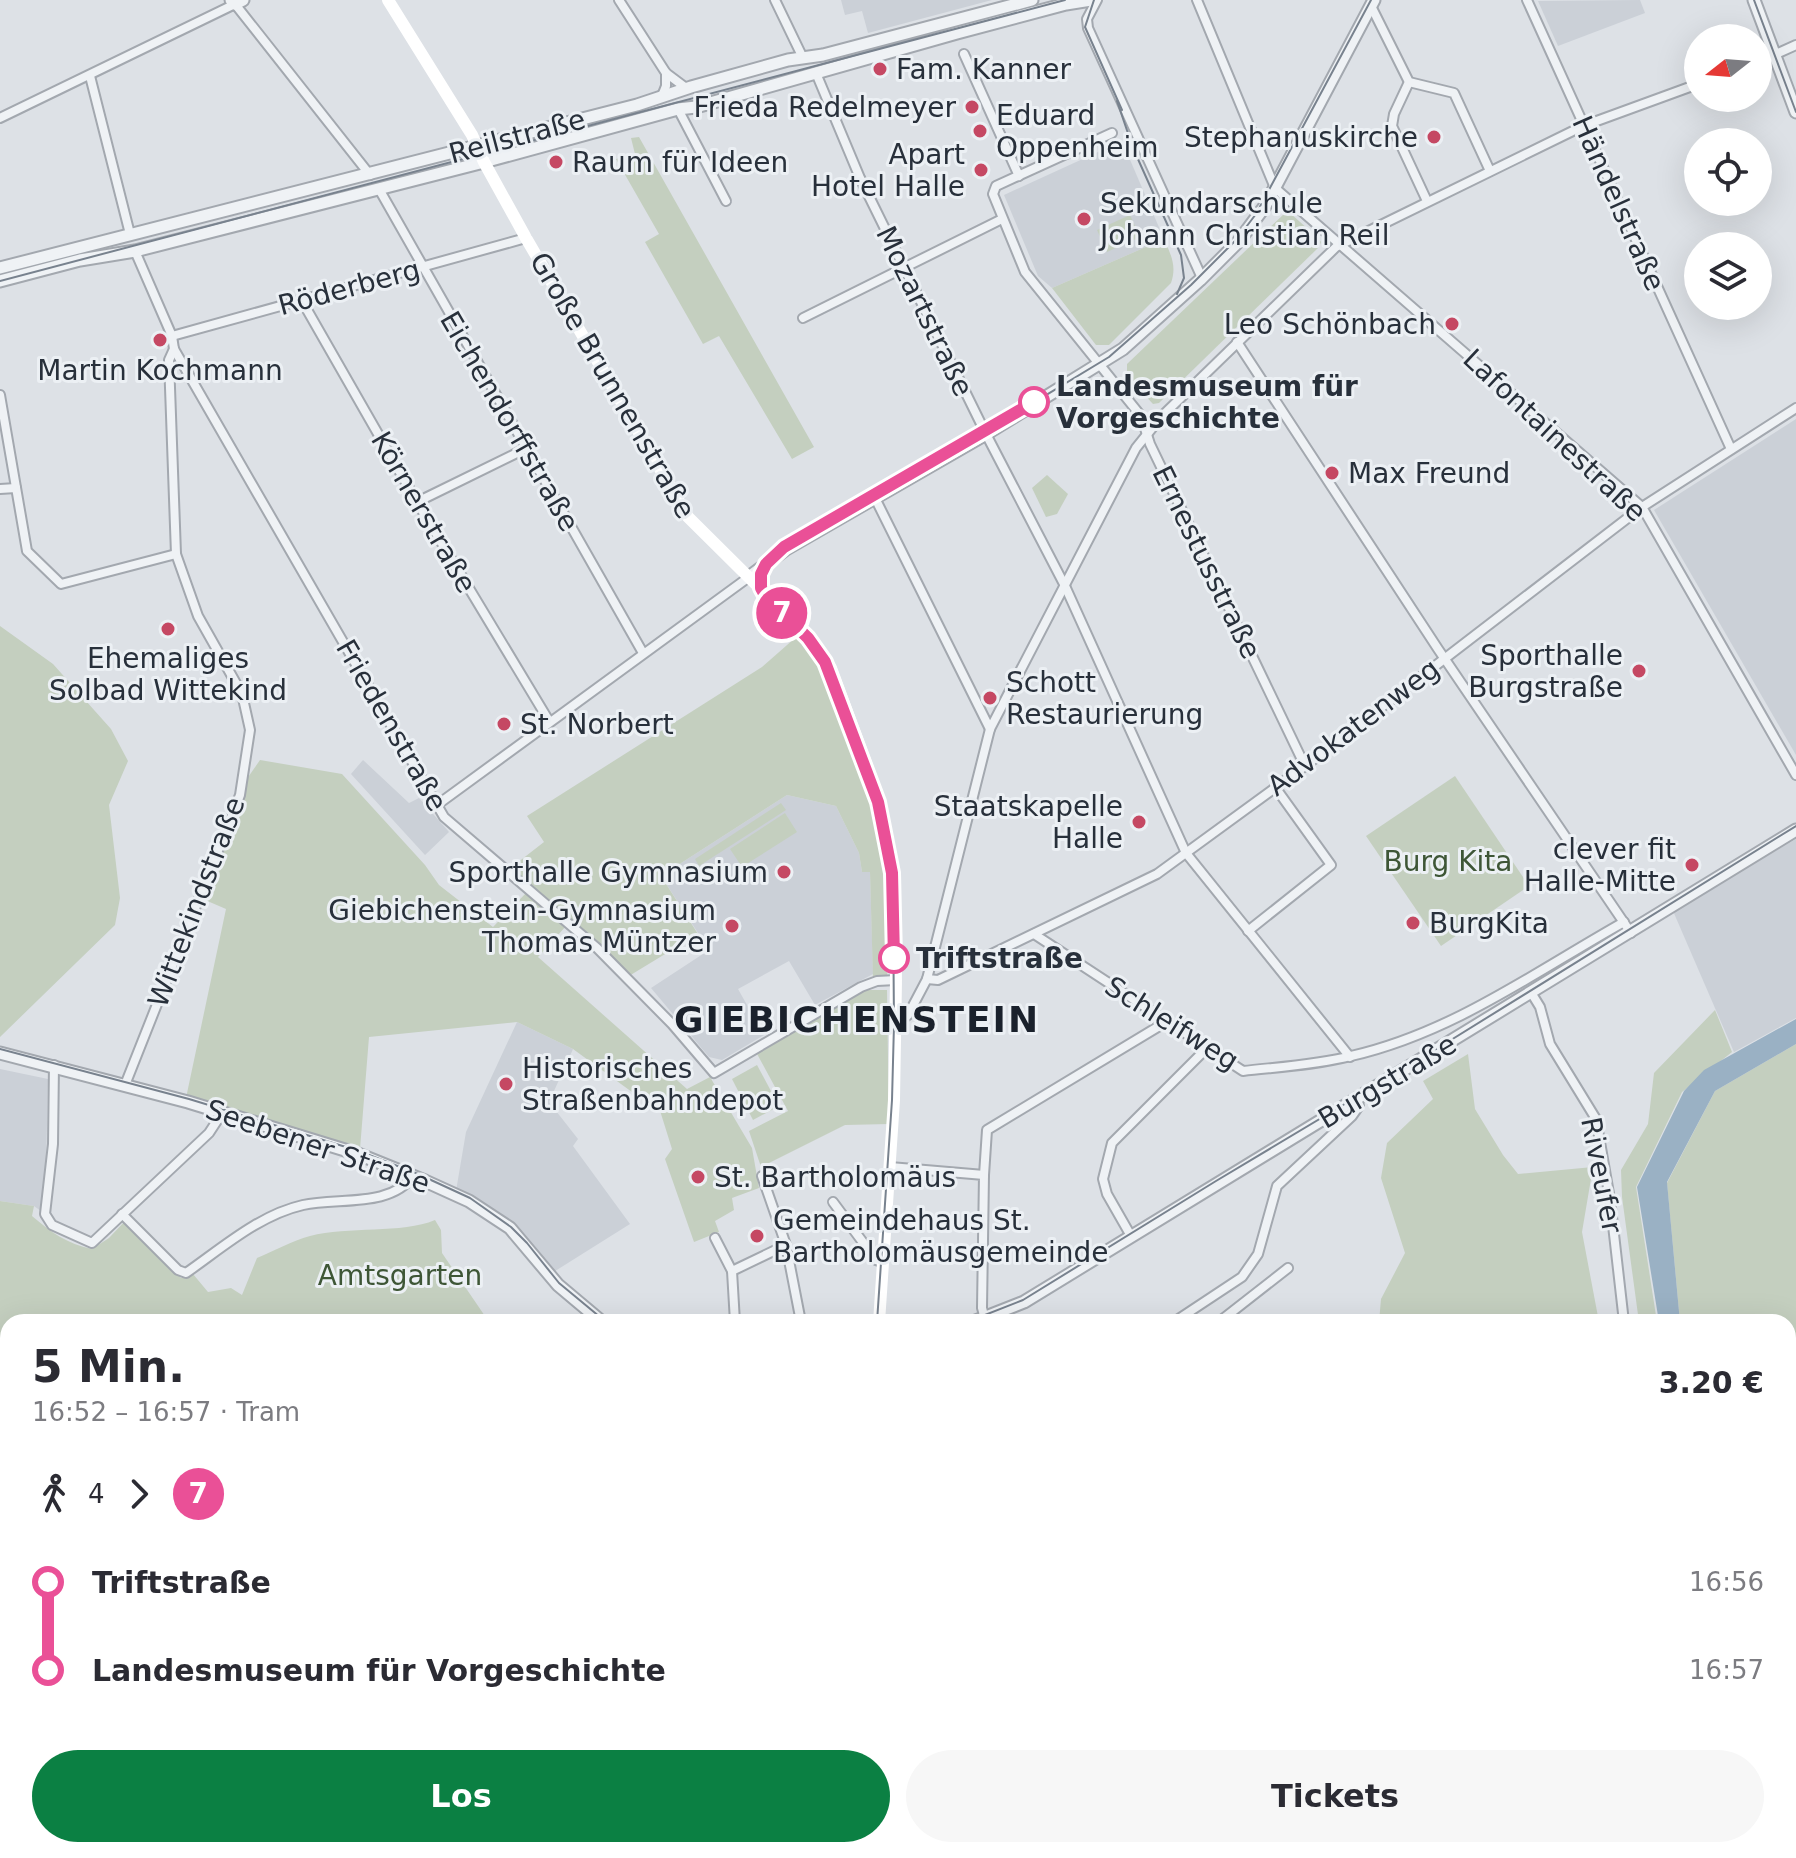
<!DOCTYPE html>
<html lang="de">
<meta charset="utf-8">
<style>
:root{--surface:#fff;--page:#f7f7f7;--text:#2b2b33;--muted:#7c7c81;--accent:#0b8043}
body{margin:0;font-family:"DejaVu Sans",sans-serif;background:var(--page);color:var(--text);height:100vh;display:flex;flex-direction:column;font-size:30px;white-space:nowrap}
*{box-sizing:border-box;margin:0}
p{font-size:26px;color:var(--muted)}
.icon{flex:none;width:44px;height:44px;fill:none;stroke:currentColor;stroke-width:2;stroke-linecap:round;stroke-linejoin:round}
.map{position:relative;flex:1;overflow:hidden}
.sheet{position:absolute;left:0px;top:1314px;width:1796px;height:544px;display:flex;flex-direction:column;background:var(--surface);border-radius:24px 24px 0 0;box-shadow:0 8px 32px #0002}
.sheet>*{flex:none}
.badge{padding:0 16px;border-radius:26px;font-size:28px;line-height:52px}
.needle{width:52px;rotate:253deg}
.tools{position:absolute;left:1684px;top:24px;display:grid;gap:16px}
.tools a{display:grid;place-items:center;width:88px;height:88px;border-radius:50%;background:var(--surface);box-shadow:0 8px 32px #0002;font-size:40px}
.map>.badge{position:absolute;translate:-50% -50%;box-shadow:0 0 0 4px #fff}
.legs{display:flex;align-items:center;gap:12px;height:88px;padding:0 32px;font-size:26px}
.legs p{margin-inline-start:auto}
.head{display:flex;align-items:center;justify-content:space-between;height:136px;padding:0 32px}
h1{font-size:44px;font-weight:800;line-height:60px}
.primary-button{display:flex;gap:16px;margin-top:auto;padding:16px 32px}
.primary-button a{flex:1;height:92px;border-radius:48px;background:var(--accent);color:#fff;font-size:32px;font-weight:800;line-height:92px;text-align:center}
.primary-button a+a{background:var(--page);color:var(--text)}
ul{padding:0 32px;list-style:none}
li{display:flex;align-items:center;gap:28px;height:88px;font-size:30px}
li i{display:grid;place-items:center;width:12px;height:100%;margin:0 10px;background:currentColor}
li i::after{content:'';width:20px;height:20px;margin:-10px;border:6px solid;border-radius:50%;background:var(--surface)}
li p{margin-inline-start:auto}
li:first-child i{background:linear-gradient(#0000 50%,currentColor 0)}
li:last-child i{background:linear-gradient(currentColor 50%,#0000 0)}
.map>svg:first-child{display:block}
.built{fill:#cbd0d7}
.green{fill:#c4cfbf}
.water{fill:#9ab1c4}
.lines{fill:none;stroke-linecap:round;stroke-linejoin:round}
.minor-casing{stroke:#a3a8af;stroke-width:12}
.tertiary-casing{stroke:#a3a8af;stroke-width:15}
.minor{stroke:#eff2f5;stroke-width:8}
.tertiary{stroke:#eff2f5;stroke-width:11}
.secondary{stroke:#fff;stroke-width:12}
.tram{stroke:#78828e;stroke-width:2}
.rail{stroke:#78828e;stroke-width:3;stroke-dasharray:4 8;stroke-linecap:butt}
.line-1-casing{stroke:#fff;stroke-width:18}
.line-1{stroke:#ea5097;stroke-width:12}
.poi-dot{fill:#c54863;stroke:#ecf0f4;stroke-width:3}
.stop-1-dot{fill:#fff;stroke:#ea5097;stroke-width:4}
.labels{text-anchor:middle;stroke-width:6;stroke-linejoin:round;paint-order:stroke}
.poi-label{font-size:28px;fill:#28303b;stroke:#ecf0f4;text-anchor:start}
.street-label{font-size:28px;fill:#28303b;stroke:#ecf0f4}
.stop-label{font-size:28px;font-weight:bold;fill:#28303b;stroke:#ecf0f4;text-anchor:start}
.park-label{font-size:28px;fill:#3e5636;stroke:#ecf0f4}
.district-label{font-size:36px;font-weight:bold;letter-spacing:2px;fill:#1a212c;stroke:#ecf0f4}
</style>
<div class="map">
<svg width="1796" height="1858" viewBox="0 0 1796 1858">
<rect width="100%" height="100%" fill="#dde1e6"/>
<g class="built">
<path d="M841,0h151l-124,33 -6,-22 -17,4z"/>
<path d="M1640,0l5,13 -87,33 -20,-45z"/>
<path d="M1122,141l42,98 -112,49 -14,-12 -34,-81z"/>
<path d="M1796,419v336l-142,-245z"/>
<path d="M363,760l46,43 10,-5 30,34 -24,23 -74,-81z"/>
<path d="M787,795l49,11 23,47 3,19h8l3,102 -58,31 -26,-44 -51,28 26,46 -42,25 -13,-3 -58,-69 58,-38 -48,-74z"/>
<path d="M1796,839v179l-62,34 -61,-141z"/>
<path d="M517,1022l56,27 -24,53 29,37 -5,7 57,78 -78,49 -24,-31 -72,-51 10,-59z"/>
<path d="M0,1069l48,10 -3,135 -11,-8 -34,-5z"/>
<path d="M5,1838h3v12h83l1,8h-92v-17z"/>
<path d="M735,1850h97l1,8h-104z"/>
</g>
<g class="green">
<path d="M639,137l175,310 -22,12 -73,-123 -16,8 -58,-102 14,-8 -43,-75 19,-5 -4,-16z"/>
<path d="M1285,213h5l28,25 3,4 -2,5 -160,156 -6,1 -26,-28v-12z"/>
<path d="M1130,215l10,22 -33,15 -10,-22z"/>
<path d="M1164,239c7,16 13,27 7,44l-62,62h-13l-44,-57z"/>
<path d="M1047,475l21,19 -11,20 -11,3 -14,-29z"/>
<path d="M0,626l53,38 58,65 17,32 -19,44 11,93 -5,27 -115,112z"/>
<path d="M803,631l21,31 53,139 14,73 -4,105 -14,1 -3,-108h-8l-3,-19 -23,-47 -49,-11 -126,81 37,58 -69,42 -121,-106 36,-28 -17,-26 235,-149z"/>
<path d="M260,760l82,14 83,91 14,20 54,42 35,-36 39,34 -29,32 149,132 23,-12 42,71 7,40 -27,10 2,12 -19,11 4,11 -25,10 -29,-83 7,-10 -15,-48 -10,2 -74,-54 -56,-27 -148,15 -9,112 -174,-51 40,-189 -28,-12 37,-101z"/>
<path d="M1455,776l74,110 -88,60 -75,-110z"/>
<path d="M781,803l5,7 -87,56 -4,-7z"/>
<path d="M785,813l12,19 -55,35 -12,-18z"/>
<path d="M860,990h27l2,134 -44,1 -84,42 -12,-36 39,-20 -32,-59z"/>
<path d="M1715,1010l17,42 -50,40 -46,95 21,135h-18l-17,-125 -1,-27 27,-46 6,-51z"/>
<path d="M1796,1044v356l-8,2v-80h-108l-13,-139 48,-92z"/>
<path d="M1468,1054l7,55 28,46 15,19 75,-7 -11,65 17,90h-220l2,-23 24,-46 -24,-75 6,-35 46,-44 -10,-18z"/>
<path d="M757,1065l22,41 -26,14 -21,-41z"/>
<path d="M0,1201l34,5 -2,10c19,16 35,28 60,33l17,-11 17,-18 55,58 12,-4 15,18 23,-4 11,7 15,-37c17,-7 35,-17 53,-22 38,-10 92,-2 125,-16l6,10 1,23 47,69h-481v38h-8z"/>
<path d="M1796,1493v365h-386l12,-8h366v-356z"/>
<path d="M960,1850h320l-11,8h-309z"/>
</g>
<g class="water">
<path d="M1796,1019v25l-81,47 -48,91 13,140h-21l-22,-135 47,-96 20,-21z"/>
<path d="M0,1360h8v114l-8,-2z"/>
<path d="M1796,1400v93l-8,1v-92z"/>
<path d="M458,1850h120l8,8h-120z"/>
<path d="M1280,1850h171l-11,8h-171z"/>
</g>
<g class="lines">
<g class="minor-casing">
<g id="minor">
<path d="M619,0l47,73 20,15"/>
<path d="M775,0l28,58"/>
<path d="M1097,0l-10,19 1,9 114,250"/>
<path d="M1197,0l78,188 367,319 154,268"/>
<path d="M1527,0l204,449"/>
<path d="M1371,6l38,76 45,11 36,78"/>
<path d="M964,54l55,122"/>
<path d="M1758,62l38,-17"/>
<path d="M816,73l44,105 126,256 79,152 121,267 164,204"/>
<path d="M90,76l40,158"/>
<path d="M1409,82l-15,32 -2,12 35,75"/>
<path d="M662,96l4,-10v-13"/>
<path d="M678,109l48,92"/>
<path d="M0,118l235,-114 135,171"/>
<path d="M1112,133l-116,53 -3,8 32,78 116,144 9,28 155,322"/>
<path d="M379,189l264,464"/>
<path d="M135,251l37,85 2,13 270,468 153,131 75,76 42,49 147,-86 16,-6 19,-1"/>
<path d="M302,301l115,201 132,219"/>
<path d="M803,318l199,-99"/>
<path d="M172,336l354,-98"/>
<path d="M1237,342l201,307 193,284"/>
<path d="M0,395l27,156 34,33 115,-30"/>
<path d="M0,489l16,-1"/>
<path d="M875,498l115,231"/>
<path d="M417,502l108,-53"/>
<path d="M437,805l312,-228"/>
<path d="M1248,931l83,-66 -56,-78"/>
<path d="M1034,934l209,137c35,-4 73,-6 108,-15 101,-23 184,-84 273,-134"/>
<path d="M927,979l11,1 219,-106 148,-108 337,-259 154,-99"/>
<path d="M1532,994l8,13 10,37 46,75 14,80 14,123"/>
<path d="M896,1024l12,-9 19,-36 63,-250 146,-281 25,-31 175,-170 247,-121 115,-42"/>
<path d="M54,1065l-1,79 -8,70 7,11 40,18 117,-110 13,-20"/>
<path d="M125,1085l115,-290 10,-65 -8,-36 -44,-78 -22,-62 -7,-194 5,-11"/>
<path d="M890,1167l94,8 -2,133 3,11"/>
<path d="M984,1175l3,-45 179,-108"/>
<path d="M762,1176l24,69 15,77"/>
<path d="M833,1202l43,58 6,2"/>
<path d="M122,1214l56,56 8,3c36,-25 73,-58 117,-68 35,-8 87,3 110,-29"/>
<path d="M1131,1236l-24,-42 -4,-15 9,-36 94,-94"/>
<path d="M715,1238l17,33"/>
<path d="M735,1322l-3,-51 54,-26"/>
<path d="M1174,1322l68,-45 16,-23 19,-68 75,-70 7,-10 -2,-8"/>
<path d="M1219,1322l69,-54"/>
<path d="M0,1637l8,-1"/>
<path d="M0,1835l8,-4"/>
<path d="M651,1850l9,8"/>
<path d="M127,1858l1,-8"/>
<path d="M890,1858v-8"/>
<path d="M1237,1858l11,-8"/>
</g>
</g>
<g class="tertiary-casing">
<g id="tertiary">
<path d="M231,0l4,4 8,-4"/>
<path d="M1754,0l42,112"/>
<path d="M0,268l637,-163 54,-18 97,-27 35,-5 209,-55"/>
<path d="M0,281l80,-21 55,-9 349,-89 194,-53 18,-2 261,-74 109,-29 25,-4"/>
<path d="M749,577l37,-28 200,-115 137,-85 77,-69 39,-39 26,-35 109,-206"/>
<path d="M0,1053l188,49 170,52 67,27 44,20 41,27 48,57 44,37"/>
<path d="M973,1322l51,-20 772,-472"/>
<path d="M278,1850l8,8"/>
<path d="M294,1850l20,7"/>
<path d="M414,1850l7,8"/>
</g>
</g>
<use href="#minor" class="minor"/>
<use href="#tertiary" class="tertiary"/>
<g class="secondary">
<path d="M388,0l84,135 12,27 42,76 162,279 121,120 22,31 49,133 14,72 2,107 -2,120 -15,222"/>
<path d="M313,1858l9,-8"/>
</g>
<g class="tram">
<path d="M1094,0l-9,27 37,83"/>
<path d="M1754,0l42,112"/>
<path d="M1117,101l16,47 48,107 3,23 -7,16"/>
<path d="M0,281l1065,-281"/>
<path d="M0,1049l189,50 170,52 59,23 52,24 41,29 16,16 32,40 47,39"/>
<path d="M877,1322l15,-222 2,-76 -1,-124 -4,-53 -11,-45 -53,-140 -17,-24 -42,-41 -5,-9v-14l5,-10 18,-17 201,-115 124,-75 82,-72 46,-46 19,-25 115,-214"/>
<path d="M967,1322l56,-22 193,-119 214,-128 366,-227"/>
<path d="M318,1858l8,-8"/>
</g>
<g class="rail">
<path d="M1788,1532l8,-4"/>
<path d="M1788,1802l8,6"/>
</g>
</g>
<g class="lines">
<g class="line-1-casing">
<path id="line-1" d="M894,958l-2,-85 -14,-71 -53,-140 -17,-24 -42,-41 -5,-9v-14l5,-10 18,-17 250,-145"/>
</g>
<use href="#line-1" class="line-1"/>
</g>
<g class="poi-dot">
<circle cx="880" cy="69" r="8"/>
<circle cx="972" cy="107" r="8"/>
<circle cx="980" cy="131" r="8"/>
<circle cx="1434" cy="137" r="8"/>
<circle cx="556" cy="162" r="8"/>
<circle cx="981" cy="170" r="8"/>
<circle cx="1084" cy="219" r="8"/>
<circle cx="1452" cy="324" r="8"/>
<circle cx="160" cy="340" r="8"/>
<circle cx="1332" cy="473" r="8"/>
<circle cx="168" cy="629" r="8"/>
<circle cx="1639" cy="671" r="8"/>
<circle cx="990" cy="698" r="8"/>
<circle cx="504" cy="724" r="8"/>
<circle cx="1139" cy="822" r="8"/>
<circle cx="1692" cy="865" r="8"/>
<circle cx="784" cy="872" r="8"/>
<circle cx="1413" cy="923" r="8"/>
<circle cx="732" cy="926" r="8"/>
<circle cx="506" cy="1084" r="8"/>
<circle cx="698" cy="1177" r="8"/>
<circle cx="757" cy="1236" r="8"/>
</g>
<g class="stop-1-dot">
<circle cx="1034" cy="402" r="14"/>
<circle cx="894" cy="958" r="14"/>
</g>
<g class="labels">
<g class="poi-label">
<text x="896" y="79">Fam. Kanner</text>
<text x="956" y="117" text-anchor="end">Frieda Redelmeyer</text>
<text x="996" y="125">Eduard<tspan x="996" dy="32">Oppenheim</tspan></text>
<text x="1418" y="147" text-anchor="end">Stephanuskirche</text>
<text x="965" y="164" text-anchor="end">Apart<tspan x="965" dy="32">Hotel Halle</tspan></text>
<text x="572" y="172">Raum für Ideen</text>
<text x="1100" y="213">Sekundarschule<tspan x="1100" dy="32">Johann Christian Reil</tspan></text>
<text x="1436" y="334" text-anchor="end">Leo Schönbach</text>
<text x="160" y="380" text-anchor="middle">Martin Kochmann</text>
<text x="1348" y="483">Max Freund</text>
<text x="1623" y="665" text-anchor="end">Sporthalle<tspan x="1623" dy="32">Burgstraße</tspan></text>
<text x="168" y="668" text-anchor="middle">Ehemaliges<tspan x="168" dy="32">Solbad Wittekind</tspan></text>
<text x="1006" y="692">Schott<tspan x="1006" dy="32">Restaurierung</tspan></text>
<text x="520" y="734">St. Norbert</text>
<text x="1123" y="816" text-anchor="end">Staatskapelle<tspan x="1123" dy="32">Halle</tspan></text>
<text x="1676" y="859" text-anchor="end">clever fit<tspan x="1676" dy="32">Halle-Mitte</tspan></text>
<text x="768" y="882" text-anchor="end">Sporthalle Gymnasium</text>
<text x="716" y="920" text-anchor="end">Giebichenstein-Gymnasium<tspan x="716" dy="32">Thomas Müntzer</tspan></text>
<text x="1429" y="933">BurgKita</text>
<text x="522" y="1078">Historisches<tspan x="522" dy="32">Straßenbahndepot</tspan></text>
<text x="714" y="1187">St. Bartholomäus</text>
<text x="773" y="1230">Gemeindehaus St.<tspan x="773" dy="32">Bartholomäusgemeinde</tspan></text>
</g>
<g class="street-label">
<text transform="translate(517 136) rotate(-15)" y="10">Reilstraße</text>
<text transform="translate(1619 203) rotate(66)" y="10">Händelstraße</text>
<text transform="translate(349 287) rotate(-15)" y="10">Röderberg</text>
<text transform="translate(925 311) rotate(64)" y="10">Mozartstraße</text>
<text transform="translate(613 385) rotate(60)" y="10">Große Brunnenstraße</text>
<text transform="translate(510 421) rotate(60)" y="10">Eichendorffstraße</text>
<text transform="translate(1555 435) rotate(43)" y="10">Lafontainestraße</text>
<text transform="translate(424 512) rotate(60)" y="10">Körnerstraße</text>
<text transform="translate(1207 562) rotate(64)" y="10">Ernestusstraße</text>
<text transform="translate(392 725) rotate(60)" y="10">Friedenstraße</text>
<text transform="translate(1353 727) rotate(-37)" y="10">Advokatenweg</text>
<text transform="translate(196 902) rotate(-69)" y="10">Wittekindstraße</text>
<text transform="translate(1172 1023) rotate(32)" y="10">Schleifweg</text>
<text transform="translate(1387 1081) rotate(-31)" y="10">Burgstraße</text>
<text transform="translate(318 1146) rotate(19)" y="10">Seebener Straße</text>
<text transform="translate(1602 1175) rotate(79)" y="10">Riveufer</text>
</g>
<g class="stop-label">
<text x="1056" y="396">Landesmuseum für<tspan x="1056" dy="32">Vorgeschichte</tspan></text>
<text x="916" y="968">Triftstraße</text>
</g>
<g class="park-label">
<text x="1448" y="871">Burg Kita</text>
<text x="400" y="1285">Amtsgarten</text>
</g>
<g class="district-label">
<text x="857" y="1032">GIEBICHENSTEIN</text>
</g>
</g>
</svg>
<div class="tools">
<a><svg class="needle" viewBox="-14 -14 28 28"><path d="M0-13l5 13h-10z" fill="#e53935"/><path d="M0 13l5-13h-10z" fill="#7c7c81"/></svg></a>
<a><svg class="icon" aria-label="locate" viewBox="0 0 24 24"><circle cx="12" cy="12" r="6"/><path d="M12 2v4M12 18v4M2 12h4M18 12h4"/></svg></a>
<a><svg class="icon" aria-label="layers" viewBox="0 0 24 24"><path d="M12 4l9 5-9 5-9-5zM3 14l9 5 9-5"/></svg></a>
</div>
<b class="badge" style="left:782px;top:613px;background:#ea5097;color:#fff">7</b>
<section class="sheet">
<div class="head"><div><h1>5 Min.</h1><p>16:52 – 16:57 · Tram</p></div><b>3.20 €</b></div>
<div class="legs"><svg class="icon" aria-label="walk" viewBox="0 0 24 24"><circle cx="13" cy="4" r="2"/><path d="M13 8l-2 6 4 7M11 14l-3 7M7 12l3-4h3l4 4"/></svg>4<svg class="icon" aria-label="forward" viewBox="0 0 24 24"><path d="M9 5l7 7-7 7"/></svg><b class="badge" style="background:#ea5097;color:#fff">7</b></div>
<ul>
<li><i style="color:#ea5097"></i><b>Triftstraße</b><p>16:56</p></li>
<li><i style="color:#ea5097"></i><b>Landesmuseum für Vorgeschichte</b><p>16:57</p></li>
</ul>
<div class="primary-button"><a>Los</a><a>Tickets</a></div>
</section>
</div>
